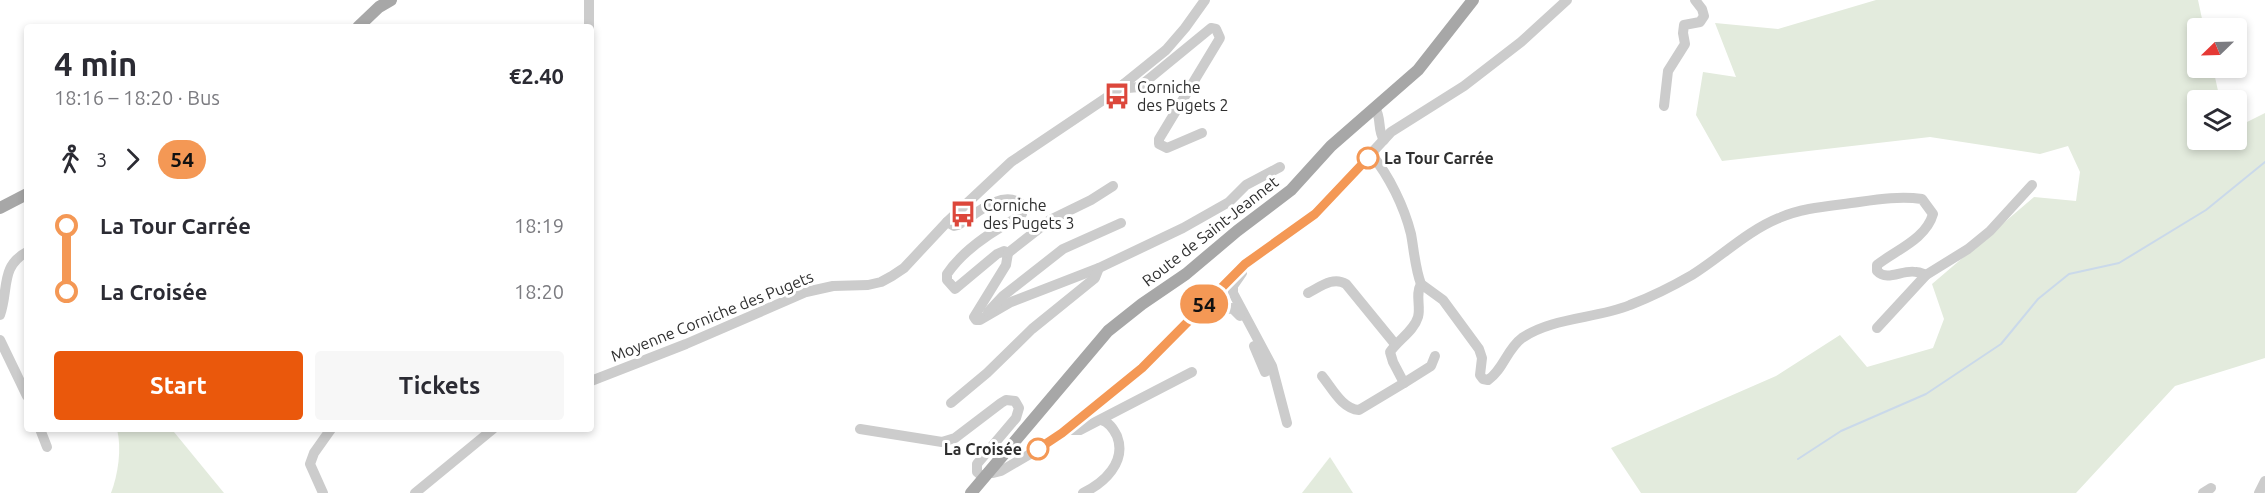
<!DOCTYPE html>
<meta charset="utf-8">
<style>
:root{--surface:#fff;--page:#f7f7f7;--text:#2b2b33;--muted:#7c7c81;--accent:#ea580c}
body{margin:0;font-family:Ubuntu,sans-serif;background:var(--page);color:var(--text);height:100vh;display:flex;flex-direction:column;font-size:22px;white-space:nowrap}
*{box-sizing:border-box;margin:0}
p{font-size:20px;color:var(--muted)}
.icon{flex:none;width:33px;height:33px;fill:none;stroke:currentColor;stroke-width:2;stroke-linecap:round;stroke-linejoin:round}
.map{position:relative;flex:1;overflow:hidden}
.drawer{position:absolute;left:24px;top:24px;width:570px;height:408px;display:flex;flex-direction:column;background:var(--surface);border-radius:6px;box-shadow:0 3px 9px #0003}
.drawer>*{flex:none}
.badge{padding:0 12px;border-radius:20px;font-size:21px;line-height:39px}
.needle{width:39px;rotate:247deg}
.fabs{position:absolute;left:2187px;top:18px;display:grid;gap:12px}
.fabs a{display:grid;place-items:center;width:60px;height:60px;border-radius:6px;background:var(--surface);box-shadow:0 3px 9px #0003;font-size:30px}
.map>.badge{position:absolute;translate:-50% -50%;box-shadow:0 0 0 3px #fff}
.legs{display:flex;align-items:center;gap:9px;height:66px;padding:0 30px;font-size:20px}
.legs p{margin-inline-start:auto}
.head{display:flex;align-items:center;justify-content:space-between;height:102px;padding:0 30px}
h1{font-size:33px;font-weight:700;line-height:45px}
.cta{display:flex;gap:12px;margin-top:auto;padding:12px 30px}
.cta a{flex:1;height:69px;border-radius:6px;background:var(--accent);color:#fff;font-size:24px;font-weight:700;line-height:69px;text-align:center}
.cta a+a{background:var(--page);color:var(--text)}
ul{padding:0 30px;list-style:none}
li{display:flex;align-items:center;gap:21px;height:66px;font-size:22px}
li i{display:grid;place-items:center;width:9px;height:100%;margin:0 8px;background:currentColor}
li i::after{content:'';width:15px;height:15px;margin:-8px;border:4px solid;border-radius:50%;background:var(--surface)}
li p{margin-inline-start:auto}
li:first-child i{background:linear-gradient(#0000 50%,currentColor 0)}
li:last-child i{background:linear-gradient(currentColor 50%,#0000 0)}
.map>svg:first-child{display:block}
.green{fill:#e3ebdd}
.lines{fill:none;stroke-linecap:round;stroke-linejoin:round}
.stream{stroke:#cad9ea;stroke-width:2}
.minor{stroke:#ccc;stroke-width:10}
.major{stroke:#a7a7a7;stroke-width:12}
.line-1-casing{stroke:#fff;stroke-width:14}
.line-1{stroke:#f49855;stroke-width:9}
.stop-1-dot{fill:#fff;stroke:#f49855;stroke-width:3}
.labels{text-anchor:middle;stroke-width:6;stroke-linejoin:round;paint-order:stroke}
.poi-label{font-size:16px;fill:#2f2f2f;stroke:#fff;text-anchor:start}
.stop-label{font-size:16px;font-weight:bold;fill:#2f2f2f;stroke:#fff;text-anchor:start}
.street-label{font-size:16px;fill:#2f2f2f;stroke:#fff}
</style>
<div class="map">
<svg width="2265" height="493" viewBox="0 0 2265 493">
<rect width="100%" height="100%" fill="#fff"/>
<g class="green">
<path d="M1876,0h322l6,28h-6v40h15l7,32h-22v40h38l1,-13 28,-14v245l-90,28 -99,107h-435l-30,-45 165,-72 64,-41 27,32 66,-19 11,-29 -12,-35 102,-87 42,4 4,-29 -12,-26 -28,8 -110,-17 -208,24 -26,-46 7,-43 33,5 -21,-54 63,6z"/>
<path d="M117,429h57v3l50,61h-113c7,-18 11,-44 6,-64z"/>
<path d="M1330,457l23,36h-51z"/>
</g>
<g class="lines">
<path class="stream" d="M1798,459l43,-28 85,-37 75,-50 37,-45 31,-25 50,-11 87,-53 59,-48"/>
<g class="minor">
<path d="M589,0v27"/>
<path d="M1124,84l4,4 11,-1 72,-59 5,1 4,9 -61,101v5l8,4 35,-15"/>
<path d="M1664,106l4,-35 17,-27 -2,-11 1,-8 16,-3 4,-6 -2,-7 -7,-9"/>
<path d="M1375,108c7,10 2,22 9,32"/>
<path d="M1372,155c17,21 32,51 39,79 3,16 4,34 10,50l22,16 36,49 3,9 -2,17 3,4 5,1c15,-10 19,-31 34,-42 31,-21 74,-19 108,-33 21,-8 43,-19 62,-30 29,-18 55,-44 87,-57 25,-11 53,-12 80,-16 21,-3 42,-6 63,-3l11,15c-7,25 -37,36 -56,51v6c10,11 26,-2 39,1 4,0 7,2 10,3"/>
<path d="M947,222l7,4 4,-1c17,-10 42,-35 62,-22l2,11 -3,3c-27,14 -55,32 -72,57v6l8,9 42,-35 7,-3 4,2 -2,12 -32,52 2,3h4l31,-18 88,-34 84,-40 46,-26 17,-17 34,-18"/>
<path d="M1008,253l42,-33 41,-20 22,-14"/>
<path d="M1242,273l-9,13v7l39,73 15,57"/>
<path d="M1308,293c12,-6 25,-17 38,-9l49,60"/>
<path d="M988,312l15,-16 60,-47 58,-26"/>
<path d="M0,315c9,-25 0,-49 27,-63"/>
<path d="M1191,317l41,-9 8,8"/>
<path d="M1877,328l49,-53 42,-26 22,-18 42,-46"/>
<path d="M0,340l27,56"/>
<path d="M1254,346l11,26"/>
<path d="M1322,376c10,12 20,33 37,34l45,-27 -11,-21 -3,-10c8,-12 24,-21 28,-35 3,-11 -3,-22 3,-33"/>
<path d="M591,381l95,-37 120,-52 27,-6 35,-1 13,-3 11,-6 12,-8 43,-46 64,-60 98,-66 57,-46 19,-22 20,-28"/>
<path d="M1404,383l27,-17 4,-10"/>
<path d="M951,403l36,-30 45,-44 63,-51 4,-10"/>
<path d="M40,429l7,18"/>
<path d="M860,429l82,13 13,-4 46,-35 5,-3 9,1 4,7 -3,10 -39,46v8l7,6"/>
<path d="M1066,430h14l112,-58"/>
<path d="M989,471l4,2 8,-2 48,-28 92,-75 104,-104 70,-50 76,-82 73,-46 57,-44 46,-42"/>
<path d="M323,493l-13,-29 4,-11 17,-24"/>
<path d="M415,493l78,-64"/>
<path d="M1083,493c21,-10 44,-31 34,-57 -4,-8 -8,-14 -16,-16"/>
<path d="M2203,493l8,-5"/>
<path d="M2259,493l6,-12"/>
</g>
<g class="major">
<path d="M358,27l21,-20 12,-7"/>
<path d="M0,208l27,-14"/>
<path d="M971,493l137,-162 34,-27 44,-30 51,-43 54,-41 40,-44 87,-76 55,-70"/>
</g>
</g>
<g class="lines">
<g class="line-1-casing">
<path id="line-1" d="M1038,449l24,-16 80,-65 103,-104 70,-50 53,-56"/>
</g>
<use href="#line-1" class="line-1"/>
</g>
<defs>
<g id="bus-bare" transform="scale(2.07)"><path d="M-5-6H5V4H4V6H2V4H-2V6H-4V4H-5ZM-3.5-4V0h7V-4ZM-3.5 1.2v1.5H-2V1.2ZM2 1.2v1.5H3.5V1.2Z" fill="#dc473b" stroke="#fff" stroke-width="2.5" paint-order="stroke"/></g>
</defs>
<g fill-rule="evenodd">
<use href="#bus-bare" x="1117" y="96"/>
<use href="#bus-bare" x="963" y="214"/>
</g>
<g class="stop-1-dot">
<circle cx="1368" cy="158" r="10"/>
<circle cx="1038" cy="449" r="10"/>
</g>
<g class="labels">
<g class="poi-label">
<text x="1137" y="93">Corniche<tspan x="1137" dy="18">des Pugets 2</tspan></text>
<text x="983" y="211">Corniche<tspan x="983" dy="18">des Pugets 3</tspan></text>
</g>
<g class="stop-label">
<text x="1384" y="164">La Tour Carrée</text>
<text x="1022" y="455" text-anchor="end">La Croisée</text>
</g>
<g class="street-label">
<text transform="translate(1210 231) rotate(-38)" y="6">Route de Saint-Jeannet</text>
<text transform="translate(712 316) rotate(-22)" y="6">Moyenne Corniche des Pugets</text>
</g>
</g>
</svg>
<div class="fabs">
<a><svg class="needle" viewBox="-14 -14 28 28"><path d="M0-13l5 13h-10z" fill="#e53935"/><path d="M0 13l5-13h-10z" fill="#7c7c81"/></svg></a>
<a><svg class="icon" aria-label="layers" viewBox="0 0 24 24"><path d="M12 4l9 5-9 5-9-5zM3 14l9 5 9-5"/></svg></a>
</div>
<b class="badge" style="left:1204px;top:304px;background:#f49855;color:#111">54</b>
<section class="drawer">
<div class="head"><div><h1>4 min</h1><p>18:16 – 18:20 · Bus</p></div><b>€2.40</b></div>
<div class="legs"><svg class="icon" aria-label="walk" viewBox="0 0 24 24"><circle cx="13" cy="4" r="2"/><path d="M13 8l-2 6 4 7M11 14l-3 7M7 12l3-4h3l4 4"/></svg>3<svg class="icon" aria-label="forward" viewBox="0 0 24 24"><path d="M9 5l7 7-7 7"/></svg><b class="badge" style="background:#f49855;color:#111">54</b></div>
<ul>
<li><i style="color:#f49855"></i><b>La Tour Carrée</b><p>18:19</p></li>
<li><i style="color:#f49855"></i><b>La Croisée</b><p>18:20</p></li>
</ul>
<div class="cta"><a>Start</a><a>Tickets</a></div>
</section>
</div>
